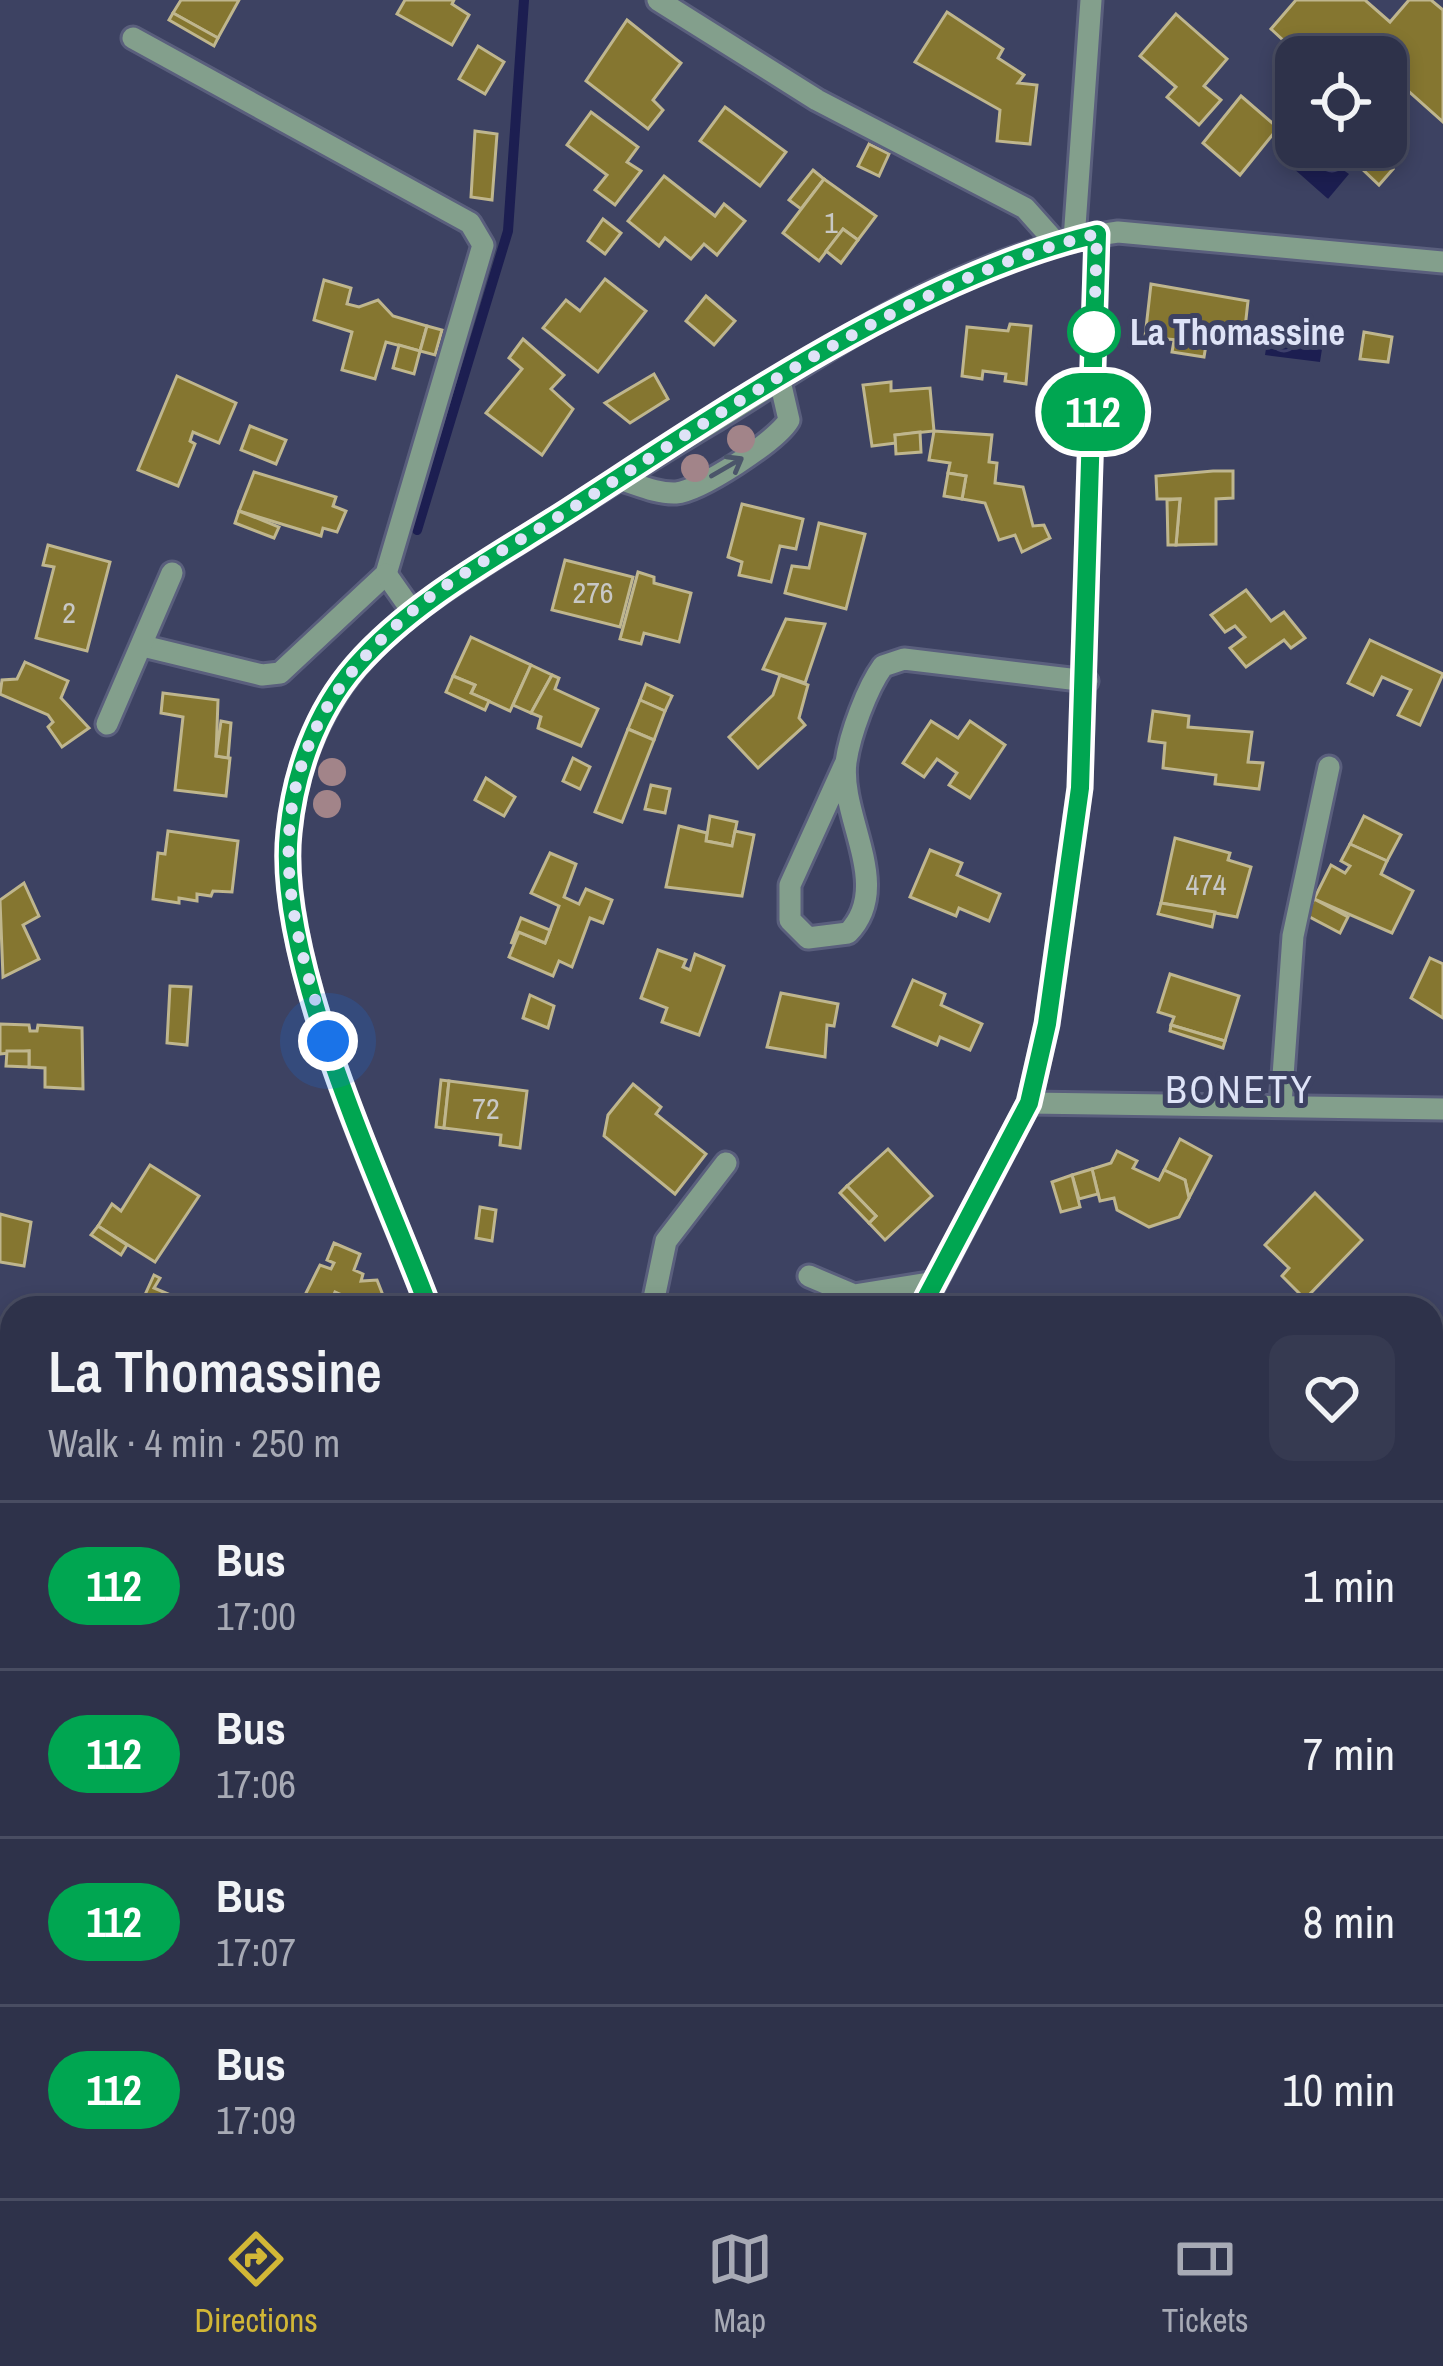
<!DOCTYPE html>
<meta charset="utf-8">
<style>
:root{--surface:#2e324a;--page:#363a51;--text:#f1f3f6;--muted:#a7aab5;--line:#494d62;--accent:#d2b736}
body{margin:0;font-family:"Archivo Narrow",sans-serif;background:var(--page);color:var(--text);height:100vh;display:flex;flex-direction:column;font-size:45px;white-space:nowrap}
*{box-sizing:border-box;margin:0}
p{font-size:39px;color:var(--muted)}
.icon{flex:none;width:66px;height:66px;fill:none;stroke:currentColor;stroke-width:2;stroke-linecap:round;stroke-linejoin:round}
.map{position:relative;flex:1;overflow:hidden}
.sheet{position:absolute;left:0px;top:1296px;width:1443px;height:903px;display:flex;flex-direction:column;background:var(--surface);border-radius:36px 36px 0 0;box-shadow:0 6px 18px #0003,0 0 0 3px var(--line)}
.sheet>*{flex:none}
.badge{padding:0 24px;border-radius:39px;font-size:42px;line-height:78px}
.fabs{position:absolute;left:1275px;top:36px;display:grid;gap:24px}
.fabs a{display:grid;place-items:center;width:132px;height:132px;border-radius:24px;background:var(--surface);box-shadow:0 6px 18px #0003,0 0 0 3px var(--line);font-size:60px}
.you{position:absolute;width:60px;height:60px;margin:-30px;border:9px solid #fff;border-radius:50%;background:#1a73e8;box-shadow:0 0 0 18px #1a73e833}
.map>.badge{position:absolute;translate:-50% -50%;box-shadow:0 0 0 6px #fff}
.round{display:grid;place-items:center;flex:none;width:126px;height:126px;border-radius:24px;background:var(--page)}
.summary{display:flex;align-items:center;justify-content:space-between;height:204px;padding:0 48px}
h1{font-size:57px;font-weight:600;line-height:90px}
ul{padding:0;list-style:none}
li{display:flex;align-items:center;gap:36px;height:168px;padding:0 48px;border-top:3px solid var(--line)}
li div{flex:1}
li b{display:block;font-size:45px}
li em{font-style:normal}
li .badge{min-width:132px;font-weight:700;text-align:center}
.menu{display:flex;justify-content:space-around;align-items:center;height:168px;border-top:3px solid var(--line);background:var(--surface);font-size:33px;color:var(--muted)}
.menu a{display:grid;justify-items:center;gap:6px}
.menu .active{color:var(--accent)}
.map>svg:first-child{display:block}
.cemetery{fill:url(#cemetery-stones)}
.garden{fill:#844837}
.water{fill:url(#water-waves)}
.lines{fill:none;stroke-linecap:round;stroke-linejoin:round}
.stream{stroke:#1c1e51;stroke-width:10}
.building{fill:#857630;stroke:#bfb68e;stroke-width:3}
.minor-casing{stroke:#5a5f7d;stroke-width:27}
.path{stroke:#6d728f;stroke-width:6;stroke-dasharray:6 6;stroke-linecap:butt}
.minor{stroke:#839f8c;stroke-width:21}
.tree{fill:#a28489}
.oneway{stroke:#4b556a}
.line-casing{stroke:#fff;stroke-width:27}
.line{stroke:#00a651;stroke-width:18}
.walk{stroke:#dee3f7;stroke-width:12;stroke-dasharray:0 21.6}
.stop-dot{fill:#fff;stroke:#00a651;stroke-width:6}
.labels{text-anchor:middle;stroke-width:10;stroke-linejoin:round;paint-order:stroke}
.number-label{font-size:30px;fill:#c8c8c5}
.stop-label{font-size:36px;font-weight:bold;fill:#dee3f7;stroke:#3d4262;text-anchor:start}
.neighbourhood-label{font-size:39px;letter-spacing:3px;fill:#dee3f7;stroke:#3d4262}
</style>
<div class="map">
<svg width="1443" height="2198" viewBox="0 0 1443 2198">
<defs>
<pattern id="cemetery-stones" width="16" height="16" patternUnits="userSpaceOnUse" patternTransform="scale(3)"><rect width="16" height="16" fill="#844837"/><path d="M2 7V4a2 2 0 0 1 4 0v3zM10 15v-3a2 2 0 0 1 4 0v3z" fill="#956255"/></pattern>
<pattern id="water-waves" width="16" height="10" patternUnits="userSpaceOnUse" patternTransform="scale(3)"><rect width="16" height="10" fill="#1c1e51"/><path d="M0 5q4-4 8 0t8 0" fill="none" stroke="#3d3f6b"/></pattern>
</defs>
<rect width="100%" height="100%" fill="#3d4262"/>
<path class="cemetery" d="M475,2187h560v11h-567z"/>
<path class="garden" d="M1443,1917v199l-12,2v-199z"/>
<g class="water">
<path d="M1311,147l38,27 -21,25 -35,-31z"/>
<path d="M1269,329l55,7 -4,26 -55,-7z"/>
</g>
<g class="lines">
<g class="stream">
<path d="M417,530l91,-299 16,-231"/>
<path d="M22,2198l15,-11"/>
</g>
</g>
<g class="building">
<path d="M181,0h58l-21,38 -45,-25z"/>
<path d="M405,0h49l-2,4 17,11 -17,30 -55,-31z"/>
<path d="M1296,0h69l25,22 19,-22h22l12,10v112l-57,-51v-14l-23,-6 -6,6h-42l-13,-12 -6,7 -25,-23z"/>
<path d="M947,12l56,37 -5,9 26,17 -6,8 19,2 -7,59 -33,-3 3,-31 -85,-48z"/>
<path d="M173,13l45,25 -4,8 -45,-26z"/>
<path d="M1176,14l51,45 -23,27 17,14 -22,25 -32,-28 9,-10 -36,-31z"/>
<path d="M627,20l54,43 -28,37 10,10 -15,19 -62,-48z"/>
<path d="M478,46l26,16 -19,32 -26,-15z"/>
<path d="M1241,96l37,32 -38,47 -37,-32z"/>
<path d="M725,107l61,45 -26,34 -60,-45z"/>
<path d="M591,112l47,35 -11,15 14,9 -26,34 -20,-15 12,-15 -40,-30z"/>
<path d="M475,131l22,3 -5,66 -21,-3z"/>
<path d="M869,144l20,10 -10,22 -21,-10z"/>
<path d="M1339,147h30l24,22 -14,16z"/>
<path d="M813,170l11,9 -23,30 -12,-9z"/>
<path d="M664,176l51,40 9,-12 21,17 -28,34 -13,-11 -13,15 -26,-21 -6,8 -31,-25z"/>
<path d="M824,179l52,37 -18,24 -15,-11 -24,32 -36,-28z"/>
<path d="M603,219l18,14 -16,21 -17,-13z"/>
<path d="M843,229l15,11 -17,23 -15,-12z"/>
<path d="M605,279l41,32 -48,61 -55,-44 23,-28 14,11z"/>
<path d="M324,280l27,8 -4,16 12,3 19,-7 15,16 34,10 -7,25 -34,-9 -11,37 -33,-9 10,-38 -38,-12z"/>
<path d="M1151,284l97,17 -5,45 -98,-9z"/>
<path d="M706,296l29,25 -21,24 -28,-24z"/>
<path d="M1010,324l21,2 -5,58 -21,-3 1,-7 -23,-3 -1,8 -20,-3 5,-49 41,4z"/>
<path d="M427,326l15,4 -7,25 -15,-4z"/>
<path d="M1364,332l28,5 -4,25 -28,-3z"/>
<path d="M523,339l41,36 -13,14 22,20 -31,46 -56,-42 36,-44 -13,-11z"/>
<path d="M1174,341l32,4 -2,12 -32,-5z"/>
<path d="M399,345l21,6 -6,23 -21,-6z"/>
<path d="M654,374l14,25 -38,24 -25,-20z"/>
<path d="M177,376l59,27 -17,40 -26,-11 -3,9 5,3 -17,42 -40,-16z"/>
<path d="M891,382v9l39,-3 4,43 -39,4 1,8 -24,3 -9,-61z"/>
<path d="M250,426l36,14 -10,24 -35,-14z"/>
<path d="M934,431l58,4 -3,27 8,1 -2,20 28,4 10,39 11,-1 6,13 -28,14 -7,-17 -16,5 -14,-37 -23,-4 4,-23 -18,-3 2,-10 -21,-3z"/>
<path d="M920,432l1,20 -25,2 -1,-19z"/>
<path d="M1213,471h20v27l-17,1v45l-40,1 4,-46h-23l-1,-23z"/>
<path d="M254,472l82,25 -3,9 13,5 -9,21 -14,-4 -2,8 -82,-25z"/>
<path d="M948,473l18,3 -4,23 -18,-3z"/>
<path d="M1180,499l-4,46h-8l-1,-45z"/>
<path d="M742,504l61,15 -7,30 -16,-3 -9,36 -32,-7 3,-13 -14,-5z"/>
<path d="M239,511l40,16 -5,11 -39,-15z"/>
<path d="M819,523l46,11 -19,75 -61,-16 7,-27 17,2z"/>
<path d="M48,545l62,17 -23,89 -51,-13 18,-71 -11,-2z"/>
<path d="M565,560l68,17 -13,50 -68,-17z"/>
<path d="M638,572l16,5v6l37,10 -12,49 -35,-9 -3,11 -21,-5z"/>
<path d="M1246,590l25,31 13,-9 21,26 -14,10 -7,-8 -38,27 -16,-19 15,-11 -10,-11 -10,6 -14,-17z"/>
<path d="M786,619l39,5 -20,59 -42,-14z"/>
<path d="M471,637l60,28 -21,46 -39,-18 4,-8 -22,-9z"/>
<path d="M1370,640l73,34 -23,51 -22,-10 13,-25 -29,-13 -9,18 -25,-12z"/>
<path d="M25,662l43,19 -7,17 28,30 -27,19 -14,-20 5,-5 -5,-7 -48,-21 2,-14 15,-1z"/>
<path d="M531,665l21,10 -21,38 -18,-8z"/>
<path d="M552,675l7,3 -4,11 43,20 -17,37 -43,-18 3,-11 -10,-4z"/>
<path d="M780,675l28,10 -9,33 6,7 -47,43 -29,-31 44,-42z"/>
<path d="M453,676l22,9 -4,8 18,8 -4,9 -39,-18z"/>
<path d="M646,684l26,12 -7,15 -25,-11z"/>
<path d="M163,693l55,7 -2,56 14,2 -4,38 -51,-6 8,-73 -22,-4z"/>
<path d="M640,700l25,11 -11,29 -26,-11z"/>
<path d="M1153,711l36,5 -1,11 64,5 -4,30 15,1 -4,26 -44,-5 1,-9 -53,-7 2,-25 -16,-2z"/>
<path d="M221,721l10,2 -3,35 -12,-2z"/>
<path d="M931,721l27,17 12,-17 35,24 -35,53 -21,-13 8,-12 -20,-14 -13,18 -21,-14z"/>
<path d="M628,729l26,11 -32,82 -27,-10z"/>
<path d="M573,758l17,9 -10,22 -17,-8z"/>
<path d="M486,778l29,19 -11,19 -29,-16z"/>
<path d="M651,785l19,4 -5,24 -20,-4z"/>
<path d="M710,816l27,6 -5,24 -26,-5z"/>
<path d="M1364,816l37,19 -14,26 -37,-17z"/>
<path d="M679,826l28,7 -1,8 26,5 3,-15 19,4 -12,61 -76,-9z"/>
<path d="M168,831l70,10 -6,51 -19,-1 -2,5 -14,-2v7l-18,-3v5l-26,-4 5,-46 7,1z"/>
<path d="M1175,838l55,15 -2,7 23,7 -14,50 -76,-14z"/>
<path d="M1350,844l37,17 -6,13 32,17 -21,42 -78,-34 17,-34 14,8 5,-7 -9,-5z"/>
<path d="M930,850l32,13 -5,12 43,19 -11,27 -30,-13 -3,8 -46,-19z"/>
<path d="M550,853l26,11 -12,33 15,7 7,-15 26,11 -9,23 -13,-5 -18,49 -13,-6 -6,15 -44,-19 10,-25 26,11 5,-13 9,-24 -28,-13z"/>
<path d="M24,883l15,33 -16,9 16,34 -36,18 -3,-77z"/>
<path d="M1314,899l34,18 -8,16 -34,-18z"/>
<path d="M1161,903l54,9 -3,15 -54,-13z"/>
<path d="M521,918l29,12 -5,13 -26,-11 -8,12z"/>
<path d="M658,950l28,10 -3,7 7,3 5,-16 29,12 -25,69 -37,-13 5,-14 -26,-10z"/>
<path d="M1430,958l13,6v54l-32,-20z"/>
<path d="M1170,974l69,22 -14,45 -54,-16 3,-8 -16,-5z"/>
<path d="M913,980l32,14 -4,11 41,19 -12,26 -30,-13 -3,8 -44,-19z"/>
<path d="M170,986l21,1 -4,58 -20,-2z"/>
<path d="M781,993l57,11 -4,22 -7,-1 -2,32 -58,-10z"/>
<path d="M530,995l24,11 -6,22 -25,-10z"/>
<path d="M0,1024l29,1 1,6h7l1,-6 44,3 1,61 -38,-2v-19l-16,-1v-16l-29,3z"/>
<path d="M1171,1025l54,16 -2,7 -53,-17z"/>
<path d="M7,1051h22v16l-23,-1z"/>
<path d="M441,1080l8,1 -5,47 -8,-1z"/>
<path d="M449,1081l78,10 -7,57 -20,-3 1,-10 -57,-7z"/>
<path d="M633,1084l28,23 -5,7 50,40 -31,40 -71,-58 4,-21z"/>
<path d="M1180,1139l31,17 -22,42 -4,-18 -21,-10z"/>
<path d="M888,1149l44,47 -47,44 -16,-17 7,-7 -29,-30z"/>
<path d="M1117,1151l20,10 -4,7 26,12 5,-10 21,10 4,18 -10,19 -30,10 -32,-17 -3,-12 -14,3 -8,-32 19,-6z"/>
<path d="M150,1165l49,31 -44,66 -57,-36 14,-22 9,7z"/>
<path d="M1092,1169l6,25 -19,5 -7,-24z"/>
<path d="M1072,1175l8,32 -19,5 -9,-30z"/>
<path d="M847,1186l29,30 -7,7 -29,-30z"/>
<path d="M1315,1193l47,47 -57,59 -23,-23 7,-8 -24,-23z"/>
<path d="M480,1207l16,3 -4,31 -16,-3z"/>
<path d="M0,1214l31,8 -7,44 -24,-4z"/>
<path d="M98,1226l29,19 -6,10 -30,-20z"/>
<path d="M334,1243l26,11 -6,16 9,4 -2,7 16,-1 11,28h-33l3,-6 -23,-10 -7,16h-23l-1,-11 16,-32 11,4 3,-6 -7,-3z"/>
<path d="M154,1275l6,3 -6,10 19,8 -6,12h-28z"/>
<path d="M6,1360l6,3v56l-12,-7v-48z"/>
<path d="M0,1530l12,2v38l-12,-2z"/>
<path d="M1443,2138v60h-63l-1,-11h52v-47z"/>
<path d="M164,2187l1,11h-59l-1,-9z"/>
</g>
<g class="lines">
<g class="minor-casing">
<g id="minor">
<path d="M658,0l159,100 208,108 33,37"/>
<path d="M133,38l337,185 13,22 -97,329 -106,99 -18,2 -119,-29"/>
<path d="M1074,240l17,-240"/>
<path d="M619,479c17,5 38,15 57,14 24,-2 101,-52 113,-73l-9,-39"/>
<path d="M386,574l26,37"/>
<path d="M107,724l65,-151"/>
<path d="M845,764l-55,121v35l18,18 40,-5c46,-47 -9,-116 -2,-171 4,-28 21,-74 37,-96l21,-7 183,22"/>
<path d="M1029,1103l414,6"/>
<path d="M1281,1104l12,-168 36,-169"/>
<path d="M809,1276l45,19 81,-13"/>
<path d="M429,1308c-48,-126 -152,-343 -140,-474 5,-60 27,-119 66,-166 43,-52 100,-85 156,-121 67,-42 133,-84 200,-124 79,-48 158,-104 243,-141 51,-23 109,-43 164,-50l325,30"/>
<path d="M652,1308l14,-67 60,-78"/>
<path d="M922,1308l107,-205 18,-79 33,-237 17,-553"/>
<path d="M1431,1713l12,-1"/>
<path d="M0,1902l12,2"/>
<path d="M336,2198l3,-11"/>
<path d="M429,2198l6,-11"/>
<path d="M1058,2198v-11"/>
</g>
</g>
<g class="path">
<path d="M1431,1770h12"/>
<path d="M1431,1914l12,-2"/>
<path d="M1431,2122l12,-2"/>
<path d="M1431,2132l12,-1"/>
<path d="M780,2187l4,11"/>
<path d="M1352,2187l2,11"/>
<path d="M512,2198l7,-11"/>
<path d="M590,2198l13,-11"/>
<path d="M664,2198l13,-11"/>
<path d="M732,2198l13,-11"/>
<path d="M809,2198l13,-11"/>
<path d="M901,2198l16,-11"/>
<path d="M1002,2198l1,-11"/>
<path d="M1095,2198l1,-11"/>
</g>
<use href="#minor" class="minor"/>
</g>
<g class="tree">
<circle cx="741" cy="439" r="14"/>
<circle cx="695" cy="468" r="14"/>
<circle cx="332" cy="772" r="14"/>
<circle cx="327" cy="804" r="14"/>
</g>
<defs><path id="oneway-shaft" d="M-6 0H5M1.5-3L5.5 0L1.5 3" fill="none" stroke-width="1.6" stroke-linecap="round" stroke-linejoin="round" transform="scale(3)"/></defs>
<use class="oneway" href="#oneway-shaft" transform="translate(727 467) rotate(-30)"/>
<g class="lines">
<g class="line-casing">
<path id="line" d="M429,1308c-47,-126 -154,-347 -140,-476 6,-60 27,-120 67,-166 58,-66 139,-108 212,-155 155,-100 350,-235 529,-277l-17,554 -33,236 -18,79 -108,205"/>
</g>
<use href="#line" class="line"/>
<path class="walk" d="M328,1041c-35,-109 -63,-207 -10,-317 21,-43 56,-80 92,-111 46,-40 108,-70 159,-103 155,-99 349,-234 528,-276l-3,98"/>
</g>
<circle class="stop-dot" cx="1094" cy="332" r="24"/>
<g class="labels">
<g class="number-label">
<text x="831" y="233">1</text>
<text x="593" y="603">276</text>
<text x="69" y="623">2</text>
<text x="1206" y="895">474</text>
<text x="486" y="1119">72</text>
</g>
<g class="stop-label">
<text x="1130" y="345">La Thomassine</text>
</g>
<g class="neighbourhood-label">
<text x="1240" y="1103">BONETY</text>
</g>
</g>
</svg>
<div class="fabs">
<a><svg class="icon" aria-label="locate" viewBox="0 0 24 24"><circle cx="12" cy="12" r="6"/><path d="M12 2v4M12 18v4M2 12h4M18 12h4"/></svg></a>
</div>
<div class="you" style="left:328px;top:1041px"></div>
<b class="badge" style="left:1093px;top:412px;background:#00a651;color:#fff">112</b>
<section class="sheet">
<div class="summary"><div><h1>La Thomassine</h1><p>Walk · 4 min · 250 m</p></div><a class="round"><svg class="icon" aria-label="heart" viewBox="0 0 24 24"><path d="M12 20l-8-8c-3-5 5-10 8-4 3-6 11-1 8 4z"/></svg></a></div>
<ul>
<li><span class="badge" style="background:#00a651;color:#fff">112</span><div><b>Bus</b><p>17:00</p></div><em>1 min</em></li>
<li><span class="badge" style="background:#00a651;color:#fff">112</span><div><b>Bus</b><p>17:06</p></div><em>7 min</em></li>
<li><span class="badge" style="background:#00a651;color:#fff">112</span><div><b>Bus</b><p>17:07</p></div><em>8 min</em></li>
<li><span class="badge" style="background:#00a651;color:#fff">112</span><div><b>Bus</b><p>17:09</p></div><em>10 min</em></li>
</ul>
</section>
</div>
<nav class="menu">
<a class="active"><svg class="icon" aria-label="directions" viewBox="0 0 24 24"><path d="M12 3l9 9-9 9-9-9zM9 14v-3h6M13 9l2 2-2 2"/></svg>Directions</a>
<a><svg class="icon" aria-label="map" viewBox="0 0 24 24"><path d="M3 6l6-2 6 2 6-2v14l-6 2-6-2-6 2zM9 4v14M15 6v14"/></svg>Map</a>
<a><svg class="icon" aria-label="tickets" viewBox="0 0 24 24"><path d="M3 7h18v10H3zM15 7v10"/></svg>Tickets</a>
</nav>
